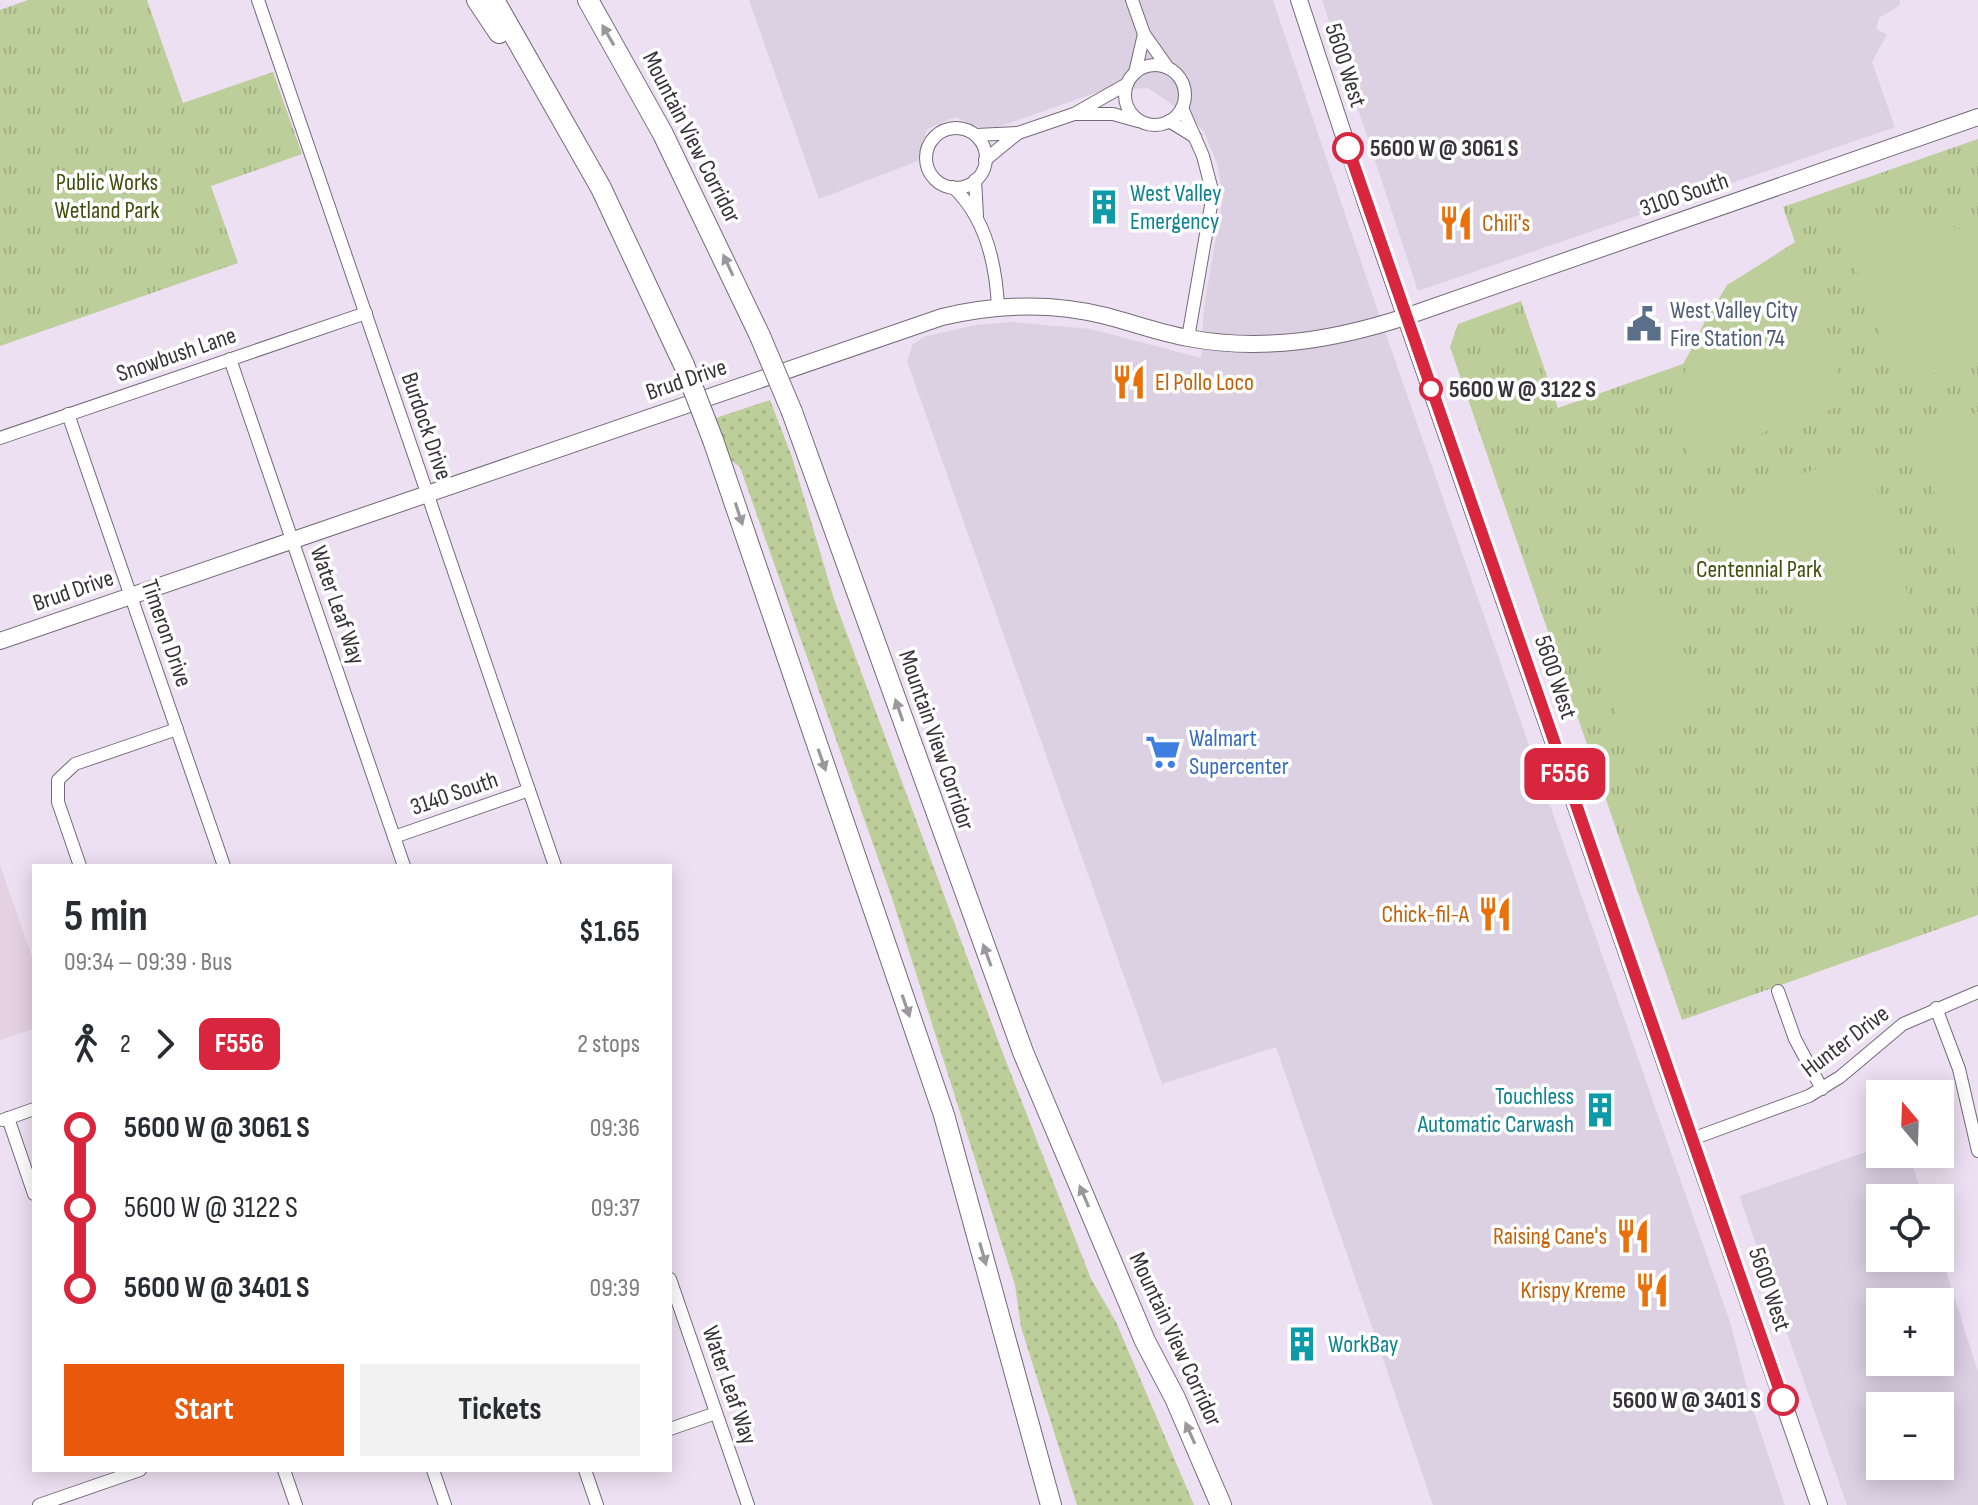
<!DOCTYPE html>
<meta charset="utf-8">
<style>
:root{--surface:#fff;--page:#f2f2f3;--text:#2b2b33;--muted:#7c7c81;--accent:#ea580c}
body{margin:0;font-family:"Sofia Sans Condensed",sans-serif;background:var(--page);color:var(--text);height:100vh;display:flex;flex-direction:column;font-size:30px;white-space:nowrap}
*{box-sizing:border-box;margin:0}
p{font-size:26px;color:var(--muted)}
.icon{flex:none;width:44px;height:44px;fill:none;stroke:currentColor;stroke-width:2;stroke-linecap:round;stroke-linejoin:round}
.map{position:relative;flex:1;overflow:hidden}
.side{position:absolute;left:32px;top:864px;width:640px;height:608px;display:flex;flex-direction:column;background:var(--surface);border-radius:0px;box-shadow:0 4px 20px #0003}
.side>*{flex:none}
.badge{padding:0 16px;border-radius:12px;font-size:28px;line-height:52px}
.needle{width:52px;rotate:341deg}
.fabs{position:absolute;left:1866px;top:1080px;display:grid;gap:16px}
.fabs a{display:grid;place-items:center;width:88px;height:88px;border-radius:0px;background:var(--surface);box-shadow:0 4px 20px #0003;font-size:40px}
.map>.badge{position:absolute;translate:-50% -50%;box-shadow:0 0 0 4px #fff}
.legs{display:flex;align-items:center;gap:12px;height:88px;padding:0 32px;font-size:26px}
.legs p{margin-inline-start:auto}
.overview{display:flex;align-items:center;justify-content:space-between;height:136px;padding:0 32px}
h1{font-size:44px;font-weight:700;line-height:60px}
.primary-button{display:flex;gap:16px;margin-top:auto;padding:16px 32px}
.primary-button a{flex:1;height:92px;border-radius:0px;background:var(--accent);color:#fff;font-size:32px;font-weight:700;line-height:92px;text-align:center}
.primary-button a+a{background:var(--page);color:var(--text)}
ul{padding:0 32px;list-style:none}
li{display:flex;align-items:center;gap:28px;height:80px;font-size:30px}
li i{display:grid;place-items:center;width:12px;height:100%;margin:0 10px;background:currentColor}
li i::after{content:'';width:20px;height:20px;margin:-10px;border:6px solid;border-radius:50%;background:var(--surface)}
li p{margin-inline-start:auto}
li:first-child i{background:linear-gradient(#0000 50%,currentColor 0)}
li:last-child i{background:linear-gradient(currentColor 50%,#0000 0)}
.map>svg:first-child{display:block}
.commercial{fill:#dcd0e3;fill-rule:evenodd}
.education{fill:#e4d2e2}
.grass{fill:url(#grass-dots)}
.park{fill:url(#park-tufts)}
.pitch{fill:#bcce99}
.lines{fill:none;stroke-linecap:round;stroke-linejoin:round}
.minor-casing{stroke:#756979;stroke-width:14}
.secondary-casing{stroke:#756979;stroke-width:18}
.trunk-casing{stroke:#756979;stroke-width:22}
.minor{stroke:#fff;stroke-width:12}
.secondary{stroke:#fff;stroke-width:16}
.trunk{stroke:#fff;stroke-width:20}
.trunk-bridge-casing{stroke:#756979;stroke-width:22;stroke-linecap:butt}
.trunk-bridge{stroke:#fff;stroke-width:20}
.oneway{fill:#9b989c}
.line-1-casing{stroke:#fff;stroke-width:18}
.line-1{stroke:#d7263d;stroke-width:12}
.stop-1-dot{fill:#fff;stroke:#d7263d;stroke-width:4}
.labels{text-anchor:middle;stroke-width:7;stroke-linejoin:round;paint-order:stroke}
.street-label{font-size:24px;fill:#373239;stroke:#fff}
.stop-label{font-size:24px;font-weight:bold;fill:#373239;stroke:#fff;text-anchor:start}
.park-label{font-size:24px;fill:#3f4f0c;stroke:#fff}
.culture-label{font-size:24px;fill:#0d838f;stroke:#fff;text-anchor:start}
.food-label{font-size:24px;fill:#c56008;stroke:#fff;text-anchor:end}
.service-label{font-size:24px;fill:#4e5e75;stroke:#fff;text-anchor:start}
.shop-label{font-size:24px;fill:#366cbe;stroke:#fff;text-anchor:start}
</style>
<div class="map">
<svg width="1978" height="1505" viewBox="0 0 1978 1505">
<defs>
<pattern id="grass-dots" width="8" height="8" patternUnits="userSpaceOnUse" patternTransform="scale(2)"><rect width="8" height="8" fill="#bcce99"/><path d="M2 2h.1M6 6h.1" fill="none" stroke="#a2b185" stroke-width="1.8" stroke-linecap="round"/></pattern>
<pattern id="park-tufts" width="24" height="20" patternUnits="userSpaceOnUse" patternTransform="scale(2)"><rect width="24" height="20" fill="#bcce99"/><path d="M3 7l-1-3M5 7V3M7 7l1-3M15 17l-1-3M17 17v-4M19 17l1-3" fill="none" stroke="#a2b185"/></pattern>
</defs>
<rect width="100%" height="100%" fill="#eee0f3"/>
<g class="commercial">
<path d="M749,0h524l100,297 358,1028 19,75 35,105h-352l-157,-458 -114,37 -255,-723 6,-17 13,-8 50,-11 35,-3 80,7 110,29 3,-51 19,-110 -6,-34 -13,-31 -9,-11 -47,-33 -44,2 -106,37h-19l-24,-10 -28,12 -9,32 -99,38z"/>
<path d="M1322,0h578v5l-21,13 -3,11 11,5 -15,28 23,65 -477,164z"/>
<path d="M1880,1147v7h29l14,44h-43v60h60v-6l38,120v133h-131l-105,-301 -2,-8zM1880,1302h60v60h-60zM1880,1406h60v60h-60z"/>
</g>
<path class="education" d="M0,865l34,97v67l-34,11z"/>
<path class="grass" d="M770,400l22,57 42,142 168,452 89,228 25,43 78,183h-117l-56,-178 -6,-42 -123,-387 -152,-431 -9,-7 -15,-42z"/>
<g class="park">
<path d="M28,0h119l36,103 90,-31 29,82 -91,32 27,77 -238,83v-336z"/>
<path d="M1978,139v776l-296,105 -232,-673 8,-23 63,-23 37,107 125,-44 44,-78 68,-44 -12,-35z"/>
</g>
<g class="pitch">
<path d="M1884,216l55,5 39,15v122l-80,28 -57,-160z"/>
<path d="M1794,244l55,159 -162,56 -8,-55 9,-46 15,-33 24,-40z"/>
<path d="M1978,412v180l-8,3 -56,-161z"/>
<path d="M1866,452l48,164c-64,16 -130,-2 -176,-50 -16,-16 -25,-38 -34,-59z"/>
<path d="M1631,600l43,13c-4,28 10,42 32,56l-7,12 11,22 -11,19 -20,7 -8,15 -16,6 -37,-29 -17,-74 -8,-18 4,-10 22,-2 4,-15z"/>
</g>
<g class="lines">
<g class="minor-casing">
<g id="minor">
<path d="M258,0l297,866"/>
<path d="M1132,0l12,34 24,34"/>
<circle cx="1155" cy="95" r="30"/>
<path d="M1135,73l9,-39"/>
<path d="M1182,108l21,48 10,38 -25,144"/>
<path d="M1074,114h39l25,7"/>
<path d="M1169,121l26,16"/>
<circle cx="956" cy="158" r="30"/>
<path d="M976,135l42,-2"/>
<path d="M985,160l33,-27 56,-19 53,-30"/>
<path d="M975,180l2,36"/>
<path d="M953,187c32,30 43,77 45,120"/>
<path d="M230,359l174,507"/>
<path d="M68,414l156,452"/>
<path d="M0,438l366,-125"/>
<path d="M394,837l135,-47"/>
<path d="M80,866l-22,-64v-22l17,-16 102,-35"/>
<path d="M1778,991l17,48 27,50"/>
<path d="M1936,1008l23,61 19,82"/>
<path d="M8,1118l26,76"/>
<path d="M3,1120l31,-11"/>
<path d="M1692,1139l117,-43 31,-19 63,-53 75,-32"/>
<path d="M670,1279l78,226"/>
<path d="M670,1429l46,-16"/>
<path d="M284,1470l12,35"/>
<path d="M433,1470l12,35"/>
<path d="M585,1470l12,35"/>
<path d="M39,1505l101,-35"/>
</g>
</g>
<g class="secondary-casing">
<g id="secondary">
<path d="M1299,0l69,209 451,1296"/>
<path d="M0,641l942,-324c55,-13 109,-15 164,-1 27,7 54,17 82,22 75,14 146,2 217,-21l573,-200"/>
</g>
</g>
<g class="trunk-casing">
<g id="trunk">
<path d="M477,0l22,33"/>
<path d="M494,0l107,188 83,177"/>
<path d="M588,0l75,134 97,202"/>
<path d="M792,412l231,640 122,289 30,57 46,107"/>
<path d="M713,440l231,675 107,390"/>
</g>
</g>
<use href="#minor" class="minor"/>
<use href="#secondary" class="secondary"/>
<use href="#trunk" class="trunk"/>
<g class="trunk-bridge-casing">
<g id="trunk-bridge">
<path d="M760,336l32,76"/>
<path d="M684,365l29,75"/>
</g>
</g>
<use href="#trunk-bridge" class="trunk-bridge"/>
</g>
<defs><path id="oneway-solid" d="M-6-.8H1V-3.2L6.5 0L1 3.2V.8H-6Z" transform="scale(2)"/></defs>
<g class="oneway">
<use href="#oneway-solid" transform="translate(608 35) rotate(-120)"/>
<use href="#oneway-solid" transform="translate(728 265) rotate(-115)"/>
<use href="#oneway-solid" transform="translate(739 514) rotate(72)"/>
<use href="#oneway-solid" transform="translate(899 710) rotate(-109)"/>
<use href="#oneway-solid" transform="translate(822 760) rotate(71)"/>
<use href="#oneway-solid" transform="translate(987 955) rotate(-110)"/>
<use href="#oneway-solid" transform="translate(906 1006) rotate(71)"/>
<use href="#oneway-solid" transform="translate(1084 1196) rotate(-113)"/>
<use href="#oneway-solid" transform="translate(983 1254) rotate(74)"/>
<use href="#oneway-solid" transform="translate(1190 1433) rotate(-114)"/>
</g>
<g class="lines">
<g class="line-1-casing">
<path id="line-1" d="M1348,148l435,1252"/>
</g>
<use href="#line-1" class="line-1"/>
</g>
<defs>
<g id="building-bare" transform="scale(2.76)"><path d="M-4-6H4V6H1V3H-1V6H-4ZM-2.5-4.3h1.7v1.8h-1.7ZM.8-4.3h1.7v1.8H.8ZM-2.5-1h1.7V.8h-1.7ZM.8-1h1.7V.8H.8Z" fill="#0f9aa8" stroke="#fff" stroke-width="2.5" paint-order="stroke"/></g>
<g id="restaurant-bare" transform="scale(2.76)"><path d="M-5-6h1v4h1v-4h1v4h1v-4h1v5L-1.5 .5V6h-2V.5L-5-1ZM5-6V6H3V1.5H1.5Q1.5-4 5-6Z" fill="#e8710a" stroke="#fff" stroke-width="2.5" paint-order="stroke"/></g>
<g id="civic-bare" transform="scale(2.76)"><path d="M-.6-6.5H3V-4.5H.6V-3L4-1V1h2V6H-6V1h2V-1L-.6-3ZM-1.2 2.5V6h2.4V2.5Z" fill="#5c6f8a" stroke="#fff" stroke-width="2.5" paint-order="stroke"/></g>
<g id="supermarket-bare" transform="scale(2.76)"><path d="M-6-5.5h2.5l.6 2H6L4.5 2H-2.5L-4.4-4H-6ZM-1.5 3.2a1.3 1.3 0 1 0 .1 0ZM3 3.2a1.3 1.3 0 1 0 .1 0Z" fill="#3f7fe0" stroke="#fff" stroke-width="2.5" paint-order="stroke"/></g>
</defs>
<g fill-rule="evenodd">
<use href="#building-bare" x="1104" y="207"/>
<use href="#restaurant-bare" x="1456" y="223"/>
<use href="#civic-bare" x="1644" y="324"/>
<use href="#restaurant-bare" x="1129" y="382"/>
<use href="#supermarket-bare" x="1163" y="752"/>
<use href="#restaurant-bare" x="1495" y="914"/>
<use href="#building-bare" x="1600" y="1110"/>
<use href="#restaurant-bare" x="1633" y="1236"/>
<use href="#restaurant-bare" x="1652" y="1290"/>
<use href="#building-bare" x="1302" y="1344"/>
</g>
<g class="stop-1-dot">
<circle cx="1348" cy="148" r="14"/>
<circle cx="1431" cy="389" r="10"/>
<circle cx="1783" cy="1400" r="14"/>
</g>
<g class="labels">
<g class="street-label">
<text transform="translate(1346 65) rotate(72)" y="8">5600 West</text>
<text transform="translate(692 137) rotate(63)" y="8">Mountain View Corridor</text>
<text transform="translate(1684 194) rotate(-19)" y="8">3100 South</text>
<text transform="translate(176 354) rotate(-19)" y="8">Snowbush Lane</text>
<text transform="translate(686 379) rotate(-19)" y="8">Brud Drive</text>
<text transform="translate(427 426) rotate(71)" y="8">Burdock Drive</text>
<text transform="translate(73 590) rotate(-19)" y="8">Brud Drive</text>
<text transform="translate(338 605) rotate(71)" y="8">Water Leaf Way</text>
<text transform="translate(167 633) rotate(71)" y="8">Timeron Drive</text>
<text transform="translate(1556 677) rotate(71)" y="8">5600 West</text>
<text transform="translate(937 740) rotate(71)" y="8">Mountain View Corridor</text>
<text transform="translate(454 793) rotate(-19)" y="8">3140 South</text>
<text transform="translate(1845 1041) rotate(-37)" y="8">Hunter Drive</text>
<text transform="translate(1770 1289) rotate(71)" y="8">5600 West</text>
<text transform="translate(1176 1339) rotate(65)" y="8">Mountain View Corridor</text>
<text transform="translate(730 1385) rotate(71)" y="8">Water Leaf Way</text>
</g>
<g class="stop-label">
<text x="1370" y="156">5600 W @ 3061 S</text>
<text x="1449" y="397">5600 W @ 3122 S</text>
<text x="1761" y="1408" text-anchor="end">5600 W @ 3401 S</text>
</g>
<g class="park-label">
<text x="107" y="190">Public Works<tspan x="107" dy="28">Wetland Park</tspan></text>
<text x="1759" y="577">Centennial Park</text>
</g>
<g class="culture-label">
<text x="1130" y="201">West Valley<tspan x="1130" dy="28">Emergency</tspan></text>
<text x="1574" y="1104" text-anchor="end">Touchless<tspan x="1574" dy="28">Automatic Carwash</tspan></text>
<text x="1328" y="1352">WorkBay</text>
</g>
<g class="food-label">
<text x="1482" y="231" text-anchor="start">Chili's</text>
<text x="1155" y="390" text-anchor="start">El Pollo Loco</text>
<text x="1469" y="922">Chick-fil-A</text>
<text x="1607" y="1244">Raising Cane's</text>
<text x="1626" y="1298">Krispy Kreme</text>
</g>
<g class="service-label">
<text x="1670" y="318">West Valley City<tspan x="1670" dy="28">Fire Station 74</tspan></text>
</g>
<g class="shop-label">
<text x="1189" y="746">Walmart<tspan x="1189" dy="28">Supercenter</tspan></text>
</g>
</g>
</svg>
<div class="fabs">
<a><svg class="needle" viewBox="-14 -14 28 28"><path d="M0-13l5 13h-10z" fill="#e53935"/><path d="M0 13l5-13h-10z" fill="#7c7c81"/></svg></a>
<a><svg class="icon" aria-label="locate" viewBox="0 0 24 24"><circle cx="12" cy="12" r="6"/><path d="M12 2v4M12 18v4M2 12h4M18 12h4"/></svg></a>
<a>+</a>
<a>−</a>
</div>
<b class="badge" style="left:1565px;top:774px;background:#d7263d;color:#fff">F556</b>
<section class="side">
<div class="overview"><div><h1>5 min</h1><p>09:34 – 09:39 · Bus</p></div><b>$1.65</b></div>
<div class="legs"><svg class="icon" aria-label="walk" viewBox="0 0 24 24"><circle cx="13" cy="4" r="2"/><path d="M13 8l-2 6 4 7M11 14l-3 7M7 12l3-4h3l4 4"/></svg>2<svg class="icon" aria-label="forward" viewBox="0 0 24 24"><path d="M9 5l7 7-7 7"/></svg><b class="badge" style="background:#d7263d;color:#fff">F556</b><p>2 stops</p></div>
<ul>
<li><i style="color:#d7263d"></i><b>5600 W @ 3061 S</b><p>09:36</p></li>
<li><i style="color:#d7263d"></i><span>5600 W @ 3122 S</span><p>09:37</p></li>
<li><i style="color:#d7263d"></i><b>5600 W @ 3401 S</b><p>09:39</p></li>
</ul>
<div class="primary-button"><a>Start</a><a>Tickets</a></div>
</section>
</div>
